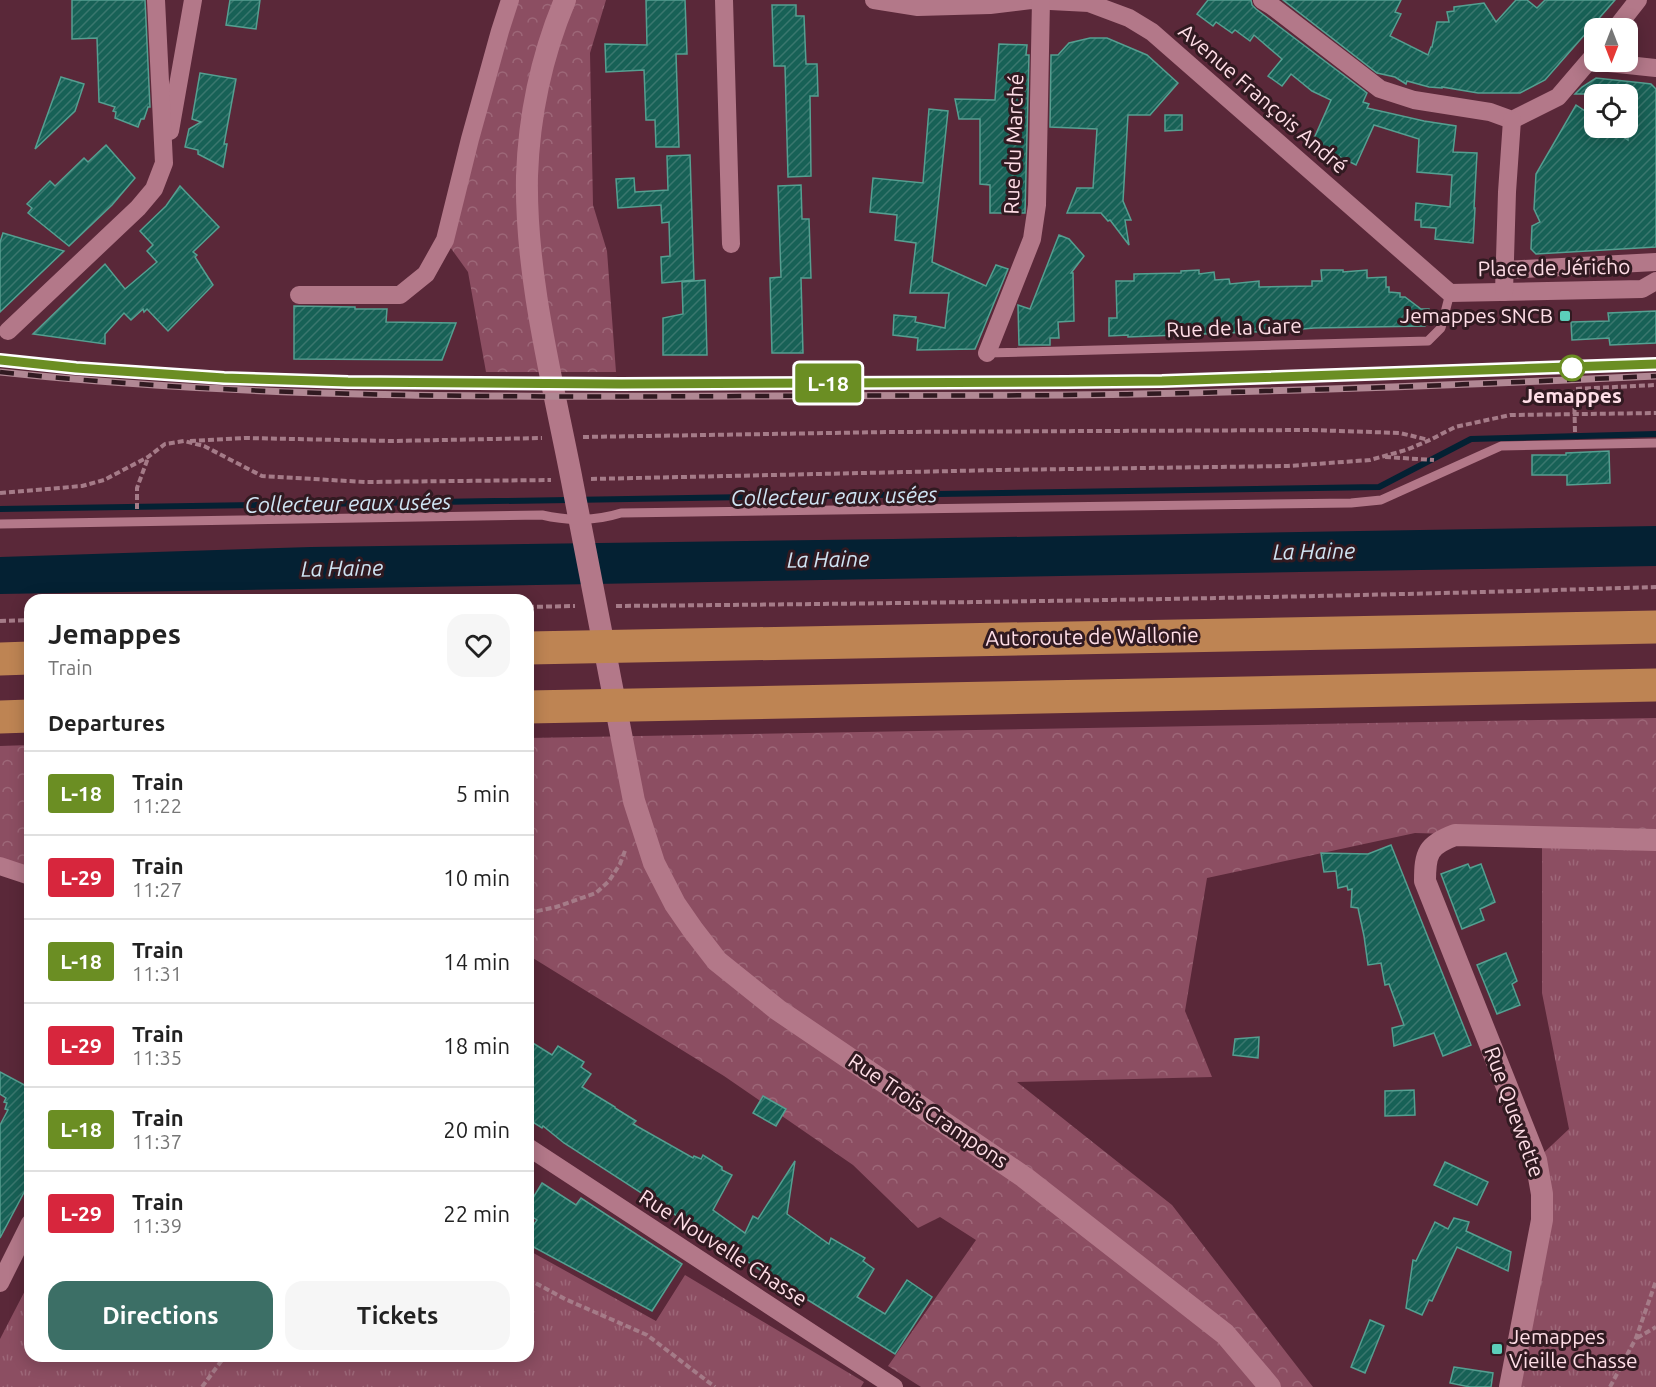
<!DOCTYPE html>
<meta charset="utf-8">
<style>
:root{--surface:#fff;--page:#f6f6f6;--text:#222;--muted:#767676;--line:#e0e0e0;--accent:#3c6f66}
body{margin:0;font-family:Ubuntu,sans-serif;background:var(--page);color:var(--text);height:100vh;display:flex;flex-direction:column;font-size:22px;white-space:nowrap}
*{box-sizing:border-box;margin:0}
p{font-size:20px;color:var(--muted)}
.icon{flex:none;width:33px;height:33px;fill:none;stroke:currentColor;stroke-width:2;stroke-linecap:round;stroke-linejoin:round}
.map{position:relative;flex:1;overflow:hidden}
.panel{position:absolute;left:24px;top:594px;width:510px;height:768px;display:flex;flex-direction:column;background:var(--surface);border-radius:18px;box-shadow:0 3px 15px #0003}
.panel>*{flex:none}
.badge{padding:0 12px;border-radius:4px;font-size:21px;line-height:39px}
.needle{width:39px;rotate:180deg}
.tools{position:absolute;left:1584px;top:18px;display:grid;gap:12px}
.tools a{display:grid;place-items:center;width:54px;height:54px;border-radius:12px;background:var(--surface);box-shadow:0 3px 15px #0003;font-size:30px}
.map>.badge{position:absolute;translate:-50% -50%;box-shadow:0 0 0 3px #fff}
h2{padding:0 24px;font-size:22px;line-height:54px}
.round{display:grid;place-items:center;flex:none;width:63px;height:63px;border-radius:18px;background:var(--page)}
.headline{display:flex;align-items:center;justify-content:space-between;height:102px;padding:0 24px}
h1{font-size:28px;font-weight:700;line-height:45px}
.primary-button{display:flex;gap:12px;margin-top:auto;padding:12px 24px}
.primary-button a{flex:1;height:69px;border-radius:18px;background:var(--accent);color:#fff;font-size:24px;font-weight:700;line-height:69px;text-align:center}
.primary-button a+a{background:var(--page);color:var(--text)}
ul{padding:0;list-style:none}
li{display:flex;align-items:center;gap:18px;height:84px;padding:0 24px;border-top:2px solid var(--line)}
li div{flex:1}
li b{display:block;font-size:22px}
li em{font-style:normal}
li .badge{min-width:66px;font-weight:700;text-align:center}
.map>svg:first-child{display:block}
.forest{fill:url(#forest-crowns)}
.park{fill:url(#park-tufts)}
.water{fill:#042133}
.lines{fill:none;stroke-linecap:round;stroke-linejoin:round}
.stream{stroke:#042133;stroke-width:6}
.building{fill:url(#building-hatch);stroke:#559f91;stroke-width:1.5}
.path{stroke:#a57b88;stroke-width:4;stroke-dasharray:6 3;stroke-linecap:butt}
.service{stroke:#b37889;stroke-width:9}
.minor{stroke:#b37889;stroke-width:18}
.tertiary{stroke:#b37889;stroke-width:22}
.motorway{stroke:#be8453;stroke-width:33}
.rail-casing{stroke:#b18894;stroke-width:7}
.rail{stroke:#311a21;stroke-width:4.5;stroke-dasharray:14;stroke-linecap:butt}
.line-casing{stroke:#fff;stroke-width:14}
.line{stroke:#6b8e23;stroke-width:9}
.poi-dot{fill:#5cceba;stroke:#311a21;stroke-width:2}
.stop-dot{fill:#fff;stroke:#6b8e23;stroke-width:3}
.labels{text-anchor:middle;stroke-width:6;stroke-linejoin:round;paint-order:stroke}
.street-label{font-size:21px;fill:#ffdee7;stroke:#311a21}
.poi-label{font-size:21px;fill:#ffdee7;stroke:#311a21;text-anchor:end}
.stop-label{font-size:21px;font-weight:bold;fill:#ffdee7;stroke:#311a21}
.water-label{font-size:22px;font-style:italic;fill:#cfe4f3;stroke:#311a21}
</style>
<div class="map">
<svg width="1656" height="1387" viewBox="0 0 1656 1387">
<defs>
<pattern id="forest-crowns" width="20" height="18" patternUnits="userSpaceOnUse" patternTransform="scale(1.5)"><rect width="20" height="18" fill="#8c4e62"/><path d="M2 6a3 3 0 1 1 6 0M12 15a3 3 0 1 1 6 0" fill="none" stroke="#9d6778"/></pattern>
<pattern id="park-tufts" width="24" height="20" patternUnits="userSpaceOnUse" patternTransform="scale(1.5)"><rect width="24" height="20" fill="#8c4e62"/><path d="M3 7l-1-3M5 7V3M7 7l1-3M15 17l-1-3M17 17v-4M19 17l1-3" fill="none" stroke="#9d6778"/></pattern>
<pattern id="building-hatch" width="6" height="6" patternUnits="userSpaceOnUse" patternTransform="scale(1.5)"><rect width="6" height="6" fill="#176156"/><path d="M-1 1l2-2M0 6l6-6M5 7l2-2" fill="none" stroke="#3a776e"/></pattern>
</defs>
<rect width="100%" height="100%" fill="#5a2839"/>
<g class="forest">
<path d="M510,0h96l-16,53 3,152 14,46 9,121h-130l-18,-100 -23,-32z"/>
<path d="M1656,718v122l-241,-7 -208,45 -22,133 27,66 -195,5 155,123 141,182h-392l-33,-21 88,-126 -36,-23 -22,11 -65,-63 -129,-89 -196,-121v-217z"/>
<path d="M30,745v131l-30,-10v-120z"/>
</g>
<g class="park">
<path d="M1542,839l114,4v544h-146l32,-167 -6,-60 33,-31 -27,-136z"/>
<path d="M528,1250l128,71 29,-46 179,107 -3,5h-861v-48l30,-58v75h498z"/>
</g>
<path class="water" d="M1656,526v40l-1656,28v-37l311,-10 582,-8z"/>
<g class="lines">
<path class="stream" d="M0,509l1379,-22 92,-48 185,-5"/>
</g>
<g class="building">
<path d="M72,0h73l5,107h-2l-4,12h-3l-3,8 -23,-9 1,-6 -3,-1 2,-4 -16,-5 -2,-64 -25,1z"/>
<path d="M230,0h30l-4,29 -30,-4z"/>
<path d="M646,0h39l2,54h-11l3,93h-23l-1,-27h-9l-2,-50 -38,2 -1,-28 42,1z"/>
<path d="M1208,0h43l1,5 4,4 111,84 -4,9 6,2 -2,4 57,13 32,5 -3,26 24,1 -3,55h1l-2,35 -38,-4 1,-11 -15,-1v-7h-6l1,-17 34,4 2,-32 -35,-3 2,-33 -45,-14 -18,40 -44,-22 19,-43 -19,-9 -21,-17 -9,12 -14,-10 14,-17 -28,-24 -4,6 -15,-11 -3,3 -16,-11 -3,4 -16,-12z"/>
<path d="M1283,0h118l-6,12 6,2 -11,22 38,19 3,-8h1l5,-25h12l-2,-10 7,-1v-4l30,-4 12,19 20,-22h11l10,8 8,-8h70l-70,80 -25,13h-42l-36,-6v1l-13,-1 -22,-6 -1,3 -11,-7 -18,-4z"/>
<path d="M772,5h24v11h8l2,48h11l1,32h-8l1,80 -23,1 -3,-111h-11z"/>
<path d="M1090,38h17l40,17 31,28 -28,32h-22l-5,86 8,19h-6l4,25 -19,-25 -2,1 -7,-8h-34l10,-25h16l4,-59 -47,-2 1,-72h7l11,-12z"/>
<path d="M999,44l28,1 -1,10h3l-4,158h-35v-28l-10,-1v-65h-21l-4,-20 40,1z"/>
<path d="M200,73l36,6 -12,65h3l-4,23 -25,-13v-4l-13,-3 4,-18 12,-7 -9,-3z"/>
<path d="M61,77l23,7 -9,27 -40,38z"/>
<path d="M1596,78l47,5 8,1 5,5v158l-120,7 -5,-5 1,-23 8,-4 -6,-13 2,-35 40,-69 18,12v11h16l18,12v-46h-53l7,-7z"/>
<path d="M929,109l19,2 -16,151 54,24 10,-21 12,4 -33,80 -58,1 1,-12 -25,-3 1,-20 22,2 -1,5 30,6 4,-35h-39l6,-50 -21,-3 2,-25 -27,-3 3,-34 50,5z"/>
<path d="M1165,115h17v15l-17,1z"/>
<path d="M106,145l29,33 -23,27 -43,41 -41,-33 4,-5 -5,-4 23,-23 5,5 29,-28 4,4z"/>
<path d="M690,155l4,125 -32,3 -1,-26 9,-1 -1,-34 -7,1 -1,-18 -43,3 -2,-29 18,-1 1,14 33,-2 -1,-34z"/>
<path d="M801,185l1,34h7l2,59h-10l2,75h-31l-2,-75 11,-1 -3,-91z"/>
<path d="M180,186l39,41 -26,25 4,3 -2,2 18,28 -45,46 -21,-22 -3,3 -1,-3 -12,11 -7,-7 -19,21v10l-72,-10 72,-70 20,25 32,-27 -10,-11 6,-6 -13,-14 26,-25z"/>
<path d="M3,233l61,18 -64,61v-70z"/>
<path d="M1059,235l10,4 15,17 -13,17h2l1,48 -16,1 1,16h-9v7h-31l-1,-39v-1l12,4z"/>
<path d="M1199,270v4l15,-2 1,8 14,-1 1,5 29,-3v6l53,-1v-5h10l-1,-11h22v2l24,-2v8l19,-1v10h3v5l11,1v4h5l16,12h8l1,12 -5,5 -111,2 -34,3 -152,6v-2l-19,1v-18h8l-1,-37h18v-7l47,-1v-2z"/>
<path d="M705,280l2,75h-44v-37l20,-4 -1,-32z"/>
<path d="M294,306l61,1v2h32l-1,13 70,1 -14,37 -148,-1z"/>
<path d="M1656,311v32l-46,2 -1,-7 -37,2 -1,-18 38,-1 -1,-8z"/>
<path d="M1609,451l1,32 -43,2v-10h-35v-20h34v-2z"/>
<path d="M1391,845l80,200 -28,11 -9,-23 -40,13 -2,-18 12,-3 -15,-41 -4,1 -4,-22 -13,2 -4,-29 -6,-28 -7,-1 1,-18 -4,1 -1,-4 -9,2 -2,-17 -12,1 -3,-19 47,1z"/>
<path d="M1468,864l2,4 11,-4 14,38 -15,7 4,11 -22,9 -21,-55z"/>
<path d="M1506,953l11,28 -5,3 8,21 -23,9 -20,-49z"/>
<path d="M1259,1037l-1,21 -25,-3 2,-16z"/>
<path d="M528,1040l24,15 6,-9 26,16 -3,5 10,7 -9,13 33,20v1l21,13 -3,3 60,34 1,-2 7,3 2,-4 19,12v3l10,5 -19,35 32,23 8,-17 5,3 37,-58 -8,53 42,30 2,-6 34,20 -2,3 11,8 -17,28 28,17 22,-34 25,17 -37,57 -113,-70 -218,-141 -21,-17 -1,2 -14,-9z"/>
<path d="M0,1072l30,16v93l-30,57v-113l8,-15 -3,-1 2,-6 -3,-1 2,-4 -6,-4z"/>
<path d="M1414,1090l1,25 -30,1v-25z"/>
<path d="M763,1096l23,13 -10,17 -23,-13z"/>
<path d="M1445,1162l43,20 -11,23 -43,-20z"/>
<path d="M542,1183l34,22 5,-7 101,66 -30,47 -124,-67v-11l9,-13 -9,-6v-8z"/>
<path d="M1454,1218l15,4 -3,9 45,21 -3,19 -51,-24 -25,54 -3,-1 -7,15 -16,-7 7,-48 3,1 19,-39 13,7z"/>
<path d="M1370,1320l14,6 -19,47 -14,-6z"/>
<path d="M1454,1367l39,6 -2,14h-21l-20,-4z"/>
</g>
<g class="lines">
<g class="path">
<path d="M1575,432l-1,-43 82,-4"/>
<path d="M583,437l308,-5 419,-2 90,3 29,7"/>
<path d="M190,441l54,-3 148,3 150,-3"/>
<path d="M1385,457l49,3"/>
<path d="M591,479l408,-9 289,-4 82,-6 36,-10 24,-10 25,-13 55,-12 146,-2"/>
<path d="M0,493l82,-7 22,-6 44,-23 17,-13 19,-3 20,5 58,30 103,6 186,-2"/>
<path d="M137,509v-21l11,-30"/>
<path d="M616,606c347,-3 693,-8 1040,-19"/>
<path d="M528,607l47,-1"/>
<path d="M0,621l30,-1"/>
<path d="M528,913l28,-6 40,-14 13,-12 11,-17 6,-16"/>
<path d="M528,1279l37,20 82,36 68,52"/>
<path d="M1637,1338l19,-11"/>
<path d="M202,1387l23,-31"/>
<path d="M1610,1387l26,-49 20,-57"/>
</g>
<g class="service">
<path d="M987,353l441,-12 13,-13 9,-35"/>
<path d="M0,524l542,-9c25,6 54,6 79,-2l730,-10 30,-3 120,-54 155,-3"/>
</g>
<g class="minor">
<path d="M724,0l7,244"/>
<path d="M874,0l44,7 72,-2 41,-5 58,3 40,15 23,14 298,261 192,-4 14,-8"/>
<path d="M1262,0l10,6 108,83 34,11 76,12 22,8 46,-23 36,-42"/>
<path d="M1616,28l22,-28"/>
<path d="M1590,61l66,7"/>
<path d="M170,131l23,-131"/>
<path d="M1505,270l151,-8"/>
<path d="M1504,292l3,-100 5,-72"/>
<path d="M299,295h101l26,-21 19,-34 25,-101 30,-108 10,-31"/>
<path d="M8,331l130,-123 16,-19 10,-26 -8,-163"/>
<path d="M987,353l45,-114 5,-34 4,-205"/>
<path d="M0,866l30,10"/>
<path d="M528,1147l366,240"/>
<path d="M0,1283l30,-60"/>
</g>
<g class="tertiary">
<path d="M565,0c-23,55 -36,117 -38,176 -2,100 26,207 45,305 20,106 41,213 62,320l20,62 21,41 18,26 24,31 61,49 246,167 201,157 45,53"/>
<path d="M1510,1387l32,-167v-26l-6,-34 -111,-279c0,-28 3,-36 30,-46l201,5"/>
</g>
<g class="motorway">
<path d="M528,648l1128,-21"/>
<path d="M0,659l30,-1"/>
<path d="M528,707l1128,-22"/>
<path d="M0,717l30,-1"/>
</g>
<g class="rail-casing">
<g id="rail">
<path d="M0,360c251,27 504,25 757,23 103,0 205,0 308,-1 197,-1 394,-9 591,-18"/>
<path d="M0,372c254,27 510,25 765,24 100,-1 200,0 300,-1 197,-2 394,-10 591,-19"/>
</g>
</g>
<use href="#rail" class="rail"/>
</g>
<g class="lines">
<g class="line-casing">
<path id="line" d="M0,360l76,8 148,10 124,4 273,2 445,-2 96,-1 494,-17"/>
</g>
<use href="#line" class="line"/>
</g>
<g class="poi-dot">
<rect x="1559" y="310" width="12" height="12" rx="3"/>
<rect x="1491" y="1343" width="12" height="12" rx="3"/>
</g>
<circle class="stop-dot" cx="1572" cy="368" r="12"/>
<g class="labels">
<g class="street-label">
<text transform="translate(1263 99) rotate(41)" y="7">Avenue François André</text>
<text transform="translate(1014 144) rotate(-88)" y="7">Rue du Marché</text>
<text transform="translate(1554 268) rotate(-1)" y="7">Place de Jéricho</text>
<text transform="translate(1234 328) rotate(-2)" y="7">Rue de la Gare</text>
<text transform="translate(1092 637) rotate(-1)" y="7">Autoroute de Wallonie</text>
<text transform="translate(928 1111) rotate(34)" y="7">Rue Trois Crampons</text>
<text transform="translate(1514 1112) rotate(70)" y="7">Rue Quewette</text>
<text transform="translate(723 1248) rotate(33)" y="7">Rue Nouvelle Chasse</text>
</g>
<g class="poi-label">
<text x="1553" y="323">Jemappes SNCB</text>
<text x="1509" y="1344" text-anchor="start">Jemappes<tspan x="1509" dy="24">Vieille Chasse</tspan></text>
</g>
<g class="stop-label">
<text x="1572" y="403">Jemappes</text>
</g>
<g class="water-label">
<text transform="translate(834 496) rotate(-1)" y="8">Collecteur eaux usées</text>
<text transform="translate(348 503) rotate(-1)" y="8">Collecteur eaux usées</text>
<text transform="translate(1314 551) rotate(-1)" y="8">La Haine</text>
<text transform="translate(828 559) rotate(-1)" y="8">La Haine</text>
<text transform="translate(342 568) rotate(-1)" y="8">La Haine</text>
</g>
</g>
</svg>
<div class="tools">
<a><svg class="needle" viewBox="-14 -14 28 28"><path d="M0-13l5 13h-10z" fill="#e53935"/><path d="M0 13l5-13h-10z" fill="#767676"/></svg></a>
<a><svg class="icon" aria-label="locate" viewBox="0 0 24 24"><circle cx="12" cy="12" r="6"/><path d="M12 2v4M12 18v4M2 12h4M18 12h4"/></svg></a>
</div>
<b class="badge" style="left:828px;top:383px;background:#6b8e23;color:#fff">L-18</b>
<section class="panel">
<div class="headline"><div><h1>Jemappes</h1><p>Train</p></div><a class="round"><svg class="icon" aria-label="heart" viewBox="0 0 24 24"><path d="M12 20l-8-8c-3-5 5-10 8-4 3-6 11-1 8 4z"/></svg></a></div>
<h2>Departures</h2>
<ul>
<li><span class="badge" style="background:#6b8e23;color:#fff">L-18</span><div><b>Train</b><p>11:22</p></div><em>5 min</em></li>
<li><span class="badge" style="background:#d7263d;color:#fff">L-29</span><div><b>Train</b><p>11:27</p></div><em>10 min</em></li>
<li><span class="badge" style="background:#6b8e23;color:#fff">L-18</span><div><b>Train</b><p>11:31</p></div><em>14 min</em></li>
<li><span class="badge" style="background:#d7263d;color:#fff">L-29</span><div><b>Train</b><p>11:35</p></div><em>18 min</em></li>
<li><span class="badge" style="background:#6b8e23;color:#fff">L-18</span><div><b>Train</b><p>11:37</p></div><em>20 min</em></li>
<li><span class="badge" style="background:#d7263d;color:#fff">L-29</span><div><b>Train</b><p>11:39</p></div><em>22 min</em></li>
</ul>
<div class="primary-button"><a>Directions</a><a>Tickets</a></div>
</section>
</div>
